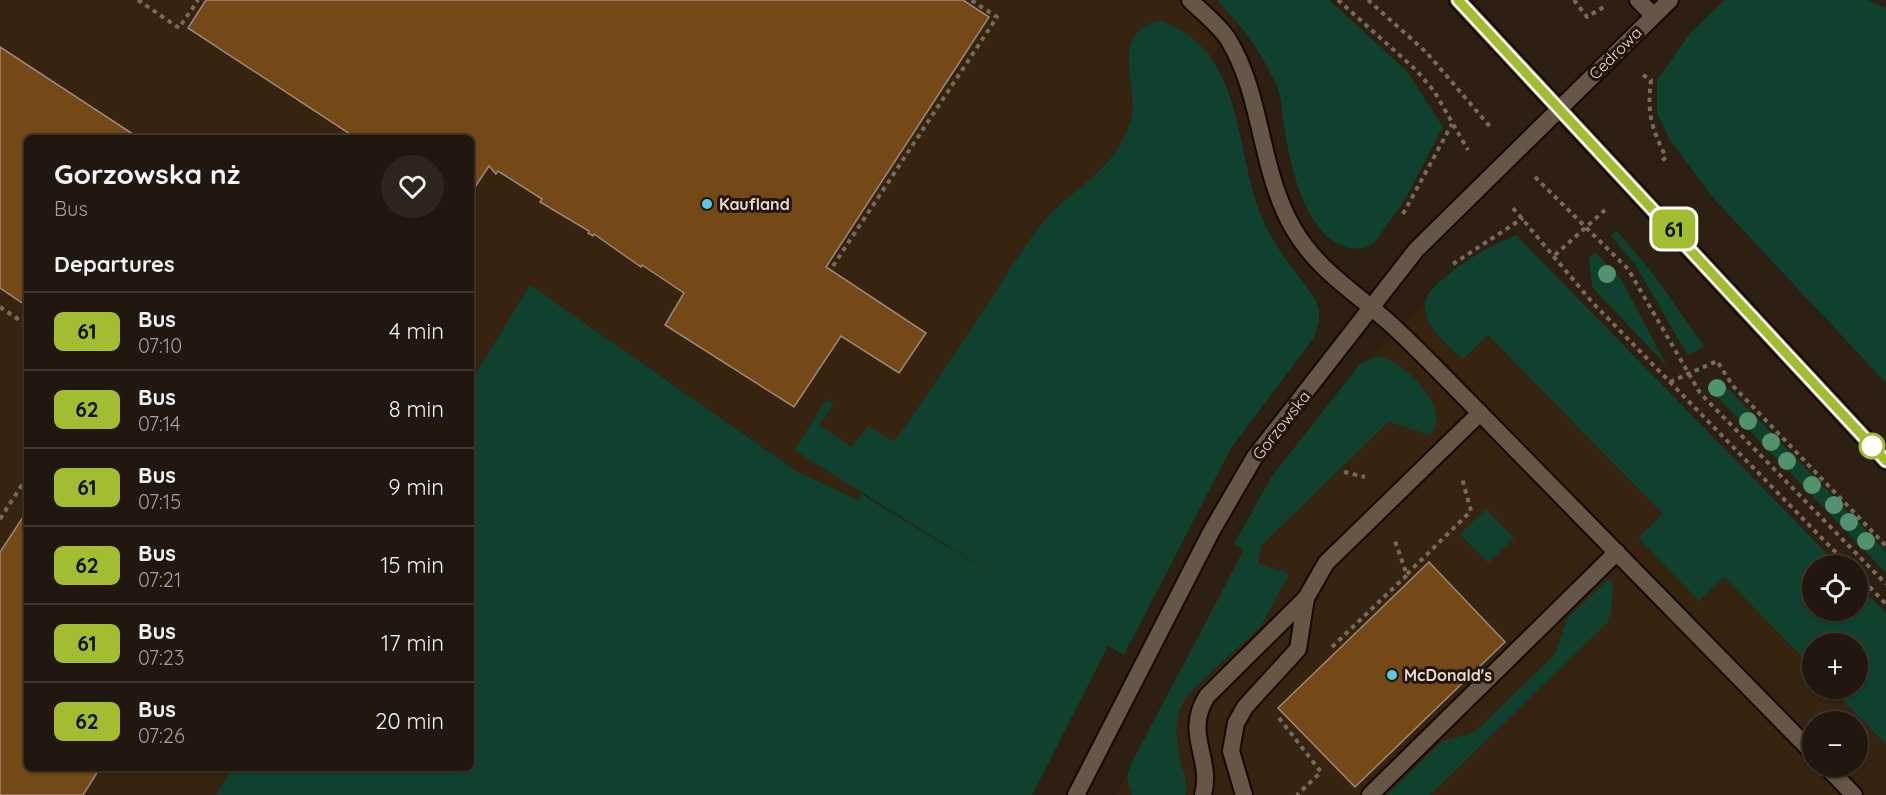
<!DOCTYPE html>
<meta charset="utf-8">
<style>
:root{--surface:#22170e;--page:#2e241c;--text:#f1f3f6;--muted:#a29f9e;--line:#3f362e}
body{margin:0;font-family:Quicksand,sans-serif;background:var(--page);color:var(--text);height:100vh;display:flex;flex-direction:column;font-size:22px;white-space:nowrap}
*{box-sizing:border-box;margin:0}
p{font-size:20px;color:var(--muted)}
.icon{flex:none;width:33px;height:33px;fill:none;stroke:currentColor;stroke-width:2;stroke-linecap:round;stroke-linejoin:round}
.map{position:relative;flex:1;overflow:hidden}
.sheet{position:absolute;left:24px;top:135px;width:450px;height:636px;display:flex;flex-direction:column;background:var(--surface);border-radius:9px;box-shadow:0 2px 4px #0004,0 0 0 2px var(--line)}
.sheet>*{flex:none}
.badge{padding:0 12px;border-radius:9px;font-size:21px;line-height:39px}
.buttons{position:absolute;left:1802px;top:555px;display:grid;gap:12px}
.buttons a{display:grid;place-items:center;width:66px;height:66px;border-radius:50%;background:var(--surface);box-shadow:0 2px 4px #0004,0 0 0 2px var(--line);font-size:30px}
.map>.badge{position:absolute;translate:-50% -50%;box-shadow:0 0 0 3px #fff}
h2{padding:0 30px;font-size:22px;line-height:54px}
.round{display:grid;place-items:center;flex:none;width:63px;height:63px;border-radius:32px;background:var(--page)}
.headline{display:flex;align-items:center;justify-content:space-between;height:102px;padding:0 30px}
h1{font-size:28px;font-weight:700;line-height:45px}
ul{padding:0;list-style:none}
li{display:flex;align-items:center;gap:18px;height:78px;padding:0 30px;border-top:2px solid var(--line)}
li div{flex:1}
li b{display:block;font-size:22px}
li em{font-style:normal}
li .badge{min-width:66px;font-weight:700;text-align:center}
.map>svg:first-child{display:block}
.built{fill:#362310;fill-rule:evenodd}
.green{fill:#10412e}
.building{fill:#754817;stroke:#9b8a7a;stroke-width:1.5}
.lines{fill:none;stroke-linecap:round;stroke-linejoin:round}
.service-casing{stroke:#150801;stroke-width:20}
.minor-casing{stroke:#150801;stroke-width:20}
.tertiary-casing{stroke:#150801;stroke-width:20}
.path{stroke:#776b5f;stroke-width:4;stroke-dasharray:4.5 4.5;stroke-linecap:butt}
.service{stroke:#665647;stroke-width:16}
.minor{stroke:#665647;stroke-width:16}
.tertiary{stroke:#665647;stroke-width:16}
.tree{fill:#52926f}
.line-casing{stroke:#fff;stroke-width:14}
.line{stroke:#a2bd31;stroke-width:9}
.poi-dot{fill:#57c9e2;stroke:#231608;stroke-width:2}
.stop-dot{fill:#fff;stroke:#a2bd31;stroke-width:3}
.labels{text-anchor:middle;stroke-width:6;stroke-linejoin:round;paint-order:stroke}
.street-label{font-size:16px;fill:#e3dad1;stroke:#231608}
.poi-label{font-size:16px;font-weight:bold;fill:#e3dad1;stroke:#231608;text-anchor:start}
</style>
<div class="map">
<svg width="1886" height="795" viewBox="0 0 1886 795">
<rect width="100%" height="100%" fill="#2d1f12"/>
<g class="built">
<path d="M0,0h1257l-398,500 -60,-28 -269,-187 -59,96v-243h-444v630h206l-17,27h-216z"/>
<path d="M1438,285l374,325v78h45l29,-13v120h-770l127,-246 -8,-5 120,-171 71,-71zM1812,722h45v44h-45z"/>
</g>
<g class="green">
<path d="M1217,0h112l78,71 36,56 -39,74 -29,41c-10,8 -22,9 -34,3 -38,-16 -51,-82 -57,-119 -2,-12 -2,-28 -7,-40 -15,-33 -35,-60 -60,-86z"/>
<path d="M1725,0h143l18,8v375l-172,-184 -44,-59 -13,-27v-33l34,-48z"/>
<path d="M1159,20c85,29 75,124 101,193 12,33 37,59 56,88 6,15 3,23 -3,38l-82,109 -107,207 -16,-9 -76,149h-816l17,-27h238v-387l59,-96 268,187 60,28 3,-6 146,89 -213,-133 33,-51 6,5 -14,21 33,22 16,-21 24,15 5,-3c28,-41 56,-82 84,-124 19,-29 37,-59 58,-87 29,-38 74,-52 91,-104 12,-36 -25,-86 29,-103z"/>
<path d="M1617,231l34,40 53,75 -14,9 -3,-1 -52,-90 -24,-28z"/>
<path d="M1516,235l322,330 -26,1v44h45v-26l29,29v131l-54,-55 25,-1v-44h-45v23l-88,-90 -25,24 -61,-63 25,-24 -175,-179 -25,24c-12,-12 -32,-26 -36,-42 -1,-3 -3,-10 -2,-14 4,-24 69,-60 91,-68z"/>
<path d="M1595,252l26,27 46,87 -75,-79 -3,-29z"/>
<path d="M1378,356c26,5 75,52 53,79l-43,-13 -126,123 -4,18 28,9 2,4 -27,50 -72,67c-17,23 -14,47 -7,74 2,10 7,18 3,28h-53l-5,-18 4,-13 113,-214 -10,-6 38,-68 88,-112z"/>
<path d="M1721,381l165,170v22l-177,-185z"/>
<path d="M1486,509l28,29 -26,25 -28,-29z"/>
<path d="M1607,580h4l2,4 -2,29 -4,10 -177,172h-43l54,-53 34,-10 80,-78 11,-34z"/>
</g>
<g class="building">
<path d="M206,0h757l26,17 -163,250 100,66 -27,40 -58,-37 -47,71 -129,-82 19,-32 -42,-28 -1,2 -47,-33 -1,2 -5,-3 1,-2 -49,-29 2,-3 -44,-28 -2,3 -7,-8 -18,27v-55h-115l-168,-110z"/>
<path d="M0,47l139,91h-112v168l-27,-18z"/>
<path d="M27,511v257h73l-17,27h-83v-243z"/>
<path d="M1429,562l76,80 -150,145 -77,-79z"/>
</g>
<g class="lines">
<g class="service-casing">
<g id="service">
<path d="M1190,0c12,12 29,25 38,39 35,57 31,130 65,189 25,44 67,67 103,101 29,27 56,56 84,84l-154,150 -20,35 -99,98c-24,38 6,62 -4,99"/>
<path d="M1638,0l15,15"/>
<path d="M1480,413l332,339"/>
<path d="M1826,766l28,29"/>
<path d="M1244,795l-13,-44 5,-28 9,-16 53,-58 8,-51"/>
<path d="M1370,795l247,-243"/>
</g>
</g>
<g class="minor-casing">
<path id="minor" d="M1076,795l135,-263 43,-74 162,-208 254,-250"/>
</g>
<g class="tertiary-casing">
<path id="tertiary" d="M1458,0l428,461"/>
</g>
<g class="path">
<path d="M138,0l41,28 19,-28"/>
<path d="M1338,0l78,70 18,21 34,59"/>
<path d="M1368,0l59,53 65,76"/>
<path d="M1574,0l13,17 20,-12"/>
<path d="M1643,75l8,5c-4,32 0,48 15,77l-4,4"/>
<path d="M1535,177l93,92 72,124 186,191"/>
<path d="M1513,208l79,94 257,264"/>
<path d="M1403,214l49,-90"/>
<path d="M1555,255l50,-45"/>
<path d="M1453,264l70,-46"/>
<path d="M833,266l164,-249 -26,-17"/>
<path d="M0,307l27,18"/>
<path d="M1670,382l47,-21 16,25 153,160"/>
<path d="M1344,472l21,5"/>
<path d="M0,519l27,-42"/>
<path d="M1407,574l64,-63 -9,-33"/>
<path d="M1857,574l29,30"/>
<path d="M1332,647l75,-72 -12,-34"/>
<path d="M1279,718l42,54 -24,23"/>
</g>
<use href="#service" class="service"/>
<use href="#minor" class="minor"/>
<use href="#tertiary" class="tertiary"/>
</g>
<g class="tree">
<circle cx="1607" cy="274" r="9"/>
<circle cx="1717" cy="388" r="9"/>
<circle cx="1748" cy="421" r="9"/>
<circle cx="1771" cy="442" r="9"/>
<circle cx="1787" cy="461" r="9"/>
<circle cx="1812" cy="485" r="9"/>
<circle cx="1834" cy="505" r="9"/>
<circle cx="1849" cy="522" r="9"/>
<circle cx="1866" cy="541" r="9"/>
</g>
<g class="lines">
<g class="line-casing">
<path id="line" d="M1458,0l428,461"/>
</g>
<use href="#line" class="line"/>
</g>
<g class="poi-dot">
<circle cx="707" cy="204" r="6"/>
<circle cx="1392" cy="675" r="6"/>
</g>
<circle class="stop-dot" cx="1872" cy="446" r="12"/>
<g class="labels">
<g class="street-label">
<text transform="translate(1615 53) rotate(-45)" y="6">Cedrowa</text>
<text transform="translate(1281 425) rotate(-52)" y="6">Gorzowska</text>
</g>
<g class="poi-label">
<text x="719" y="210">Kaufland</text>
<text x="1404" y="681">McDonald's</text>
</g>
</g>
</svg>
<div class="buttons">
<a><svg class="icon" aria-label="locate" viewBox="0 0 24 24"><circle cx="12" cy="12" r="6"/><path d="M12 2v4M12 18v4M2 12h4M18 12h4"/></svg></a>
<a>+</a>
<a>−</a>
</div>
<b class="badge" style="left:1674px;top:229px;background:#a2bd31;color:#111">61</b>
<section class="sheet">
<div class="headline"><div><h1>Gorzowska nż</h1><p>Bus</p></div><a class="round"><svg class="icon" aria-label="heart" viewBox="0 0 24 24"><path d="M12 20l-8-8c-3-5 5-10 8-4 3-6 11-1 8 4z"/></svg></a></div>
<h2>Departures</h2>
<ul>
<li><span class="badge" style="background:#a2bd31;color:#111">61</span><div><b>Bus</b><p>07:10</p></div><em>4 min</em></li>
<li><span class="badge" style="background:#a2bd31;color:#111">62</span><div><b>Bus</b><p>07:14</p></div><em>8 min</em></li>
<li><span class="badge" style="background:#a2bd31;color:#111">61</span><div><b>Bus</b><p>07:15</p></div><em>9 min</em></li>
<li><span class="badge" style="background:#a2bd31;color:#111">62</span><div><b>Bus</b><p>07:21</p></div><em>15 min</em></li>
<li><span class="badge" style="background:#a2bd31;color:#111">61</span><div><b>Bus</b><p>07:23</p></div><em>17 min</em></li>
<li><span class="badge" style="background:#a2bd31;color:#111">62</span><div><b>Bus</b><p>07:26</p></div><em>20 min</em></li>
</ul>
</section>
</div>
